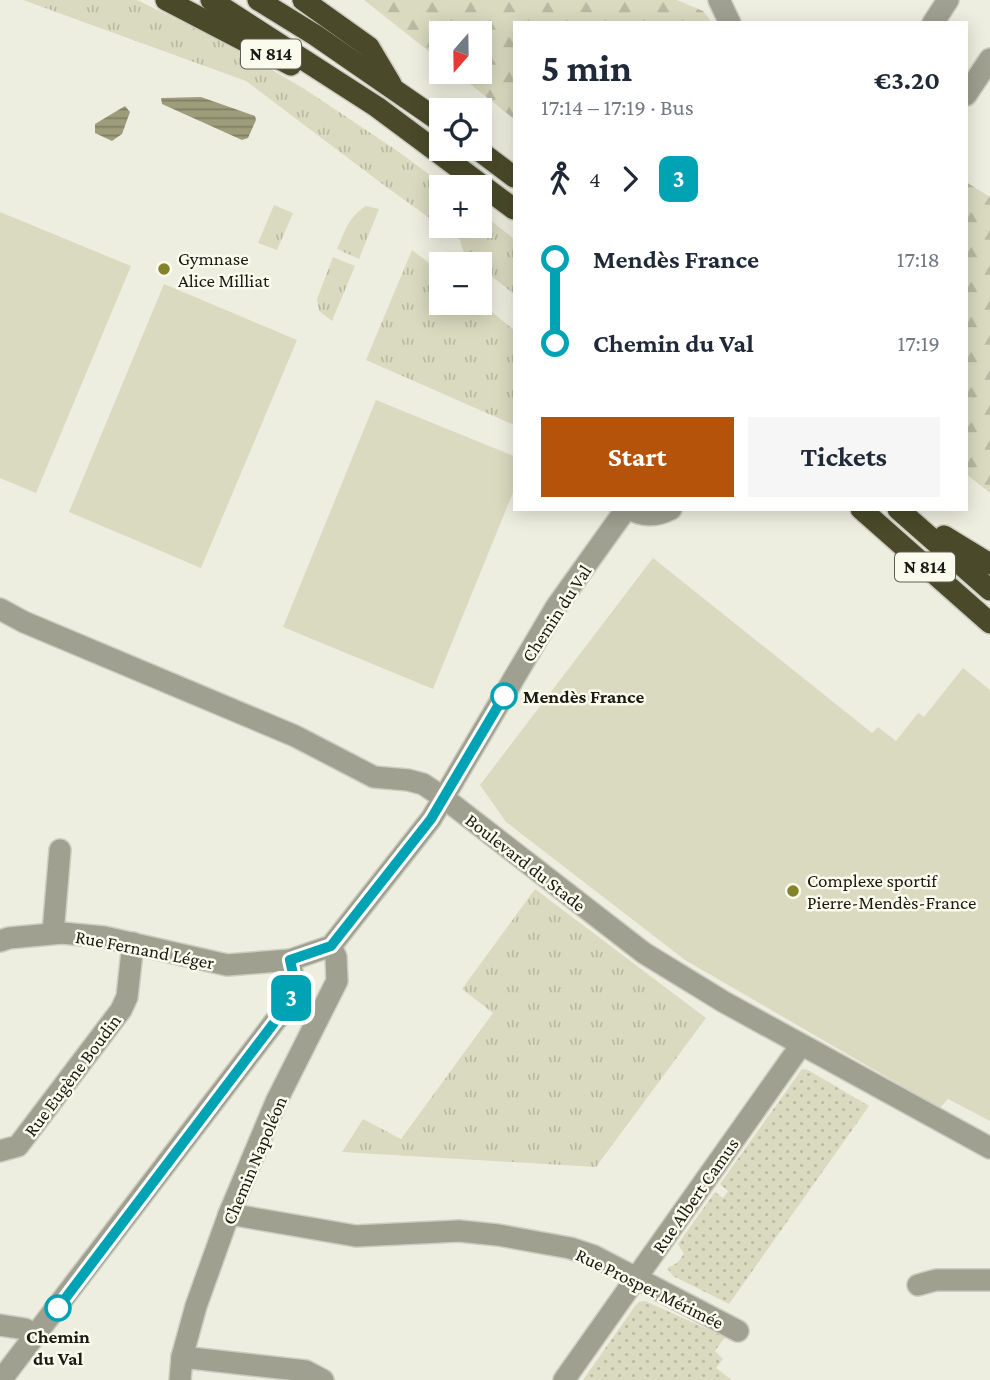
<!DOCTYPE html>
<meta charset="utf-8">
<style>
:root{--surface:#fff;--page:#f6f6f7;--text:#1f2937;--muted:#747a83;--accent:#b45309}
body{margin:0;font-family:"Crimson Pro",serif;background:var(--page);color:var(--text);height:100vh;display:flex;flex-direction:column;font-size:26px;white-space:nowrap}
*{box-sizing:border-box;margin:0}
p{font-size:23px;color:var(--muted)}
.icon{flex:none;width:38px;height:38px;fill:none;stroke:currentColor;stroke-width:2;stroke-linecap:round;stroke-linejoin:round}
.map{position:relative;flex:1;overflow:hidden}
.sheet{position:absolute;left:513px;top:21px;width:455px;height:490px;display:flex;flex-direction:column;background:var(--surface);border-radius:0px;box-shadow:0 4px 18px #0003}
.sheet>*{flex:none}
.badge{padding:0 14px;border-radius:10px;font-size:24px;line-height:46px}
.needle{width:46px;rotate:200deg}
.fabs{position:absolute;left:429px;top:21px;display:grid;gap:14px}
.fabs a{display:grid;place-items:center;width:63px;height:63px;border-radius:0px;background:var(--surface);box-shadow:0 4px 18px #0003;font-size:35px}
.map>.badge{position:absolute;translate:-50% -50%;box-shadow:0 0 0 4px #fff}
.legs{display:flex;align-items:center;gap:10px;height:77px;padding:0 28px;font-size:23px}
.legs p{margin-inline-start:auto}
.overview{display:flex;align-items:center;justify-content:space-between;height:119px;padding:0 28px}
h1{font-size:38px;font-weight:700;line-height:52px}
.button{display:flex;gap:14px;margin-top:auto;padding:14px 28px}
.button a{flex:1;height:80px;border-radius:0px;background:var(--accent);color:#fff;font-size:28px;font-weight:700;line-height:80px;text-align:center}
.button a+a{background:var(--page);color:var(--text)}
ul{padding:0 28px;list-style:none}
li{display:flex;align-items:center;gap:24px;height:84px;font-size:26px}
li i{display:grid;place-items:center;width:10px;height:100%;margin:0 9px;background:currentColor}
li i::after{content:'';width:18px;height:18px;margin:-9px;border:5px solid;border-radius:50%;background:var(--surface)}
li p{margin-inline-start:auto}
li:first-child i{background:linear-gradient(#0000 50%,currentColor 0)}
li:last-child i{background:linear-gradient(currentColor 50%,#0000 0)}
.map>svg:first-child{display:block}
.grass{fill:url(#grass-tufts)}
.forest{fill:url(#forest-firs)}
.garden{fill:url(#garden-dots)}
.pitch{fill:#d9dabf}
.water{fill:url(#water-rules)}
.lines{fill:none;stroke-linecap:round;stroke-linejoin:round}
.minor-casing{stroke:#ccccc0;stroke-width:24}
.highway-casing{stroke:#ccccc0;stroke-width:24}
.minor{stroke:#9fa090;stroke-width:21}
.highway{stroke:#4a4a2a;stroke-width:21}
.line-1-casing{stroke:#fff;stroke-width:16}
.line-1{stroke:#00a3b4;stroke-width:10}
.poi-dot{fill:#84822a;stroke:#fbfbed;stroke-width:2.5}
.stop-1-dot{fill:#fff;stroke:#00a3b4;stroke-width:3.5}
.labels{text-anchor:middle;stroke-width:5;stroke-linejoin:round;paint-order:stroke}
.shield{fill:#fbfbed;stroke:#5e5e56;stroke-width:2}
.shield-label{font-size:18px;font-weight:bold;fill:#1b1b16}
.poi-label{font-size:19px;fill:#1b1b16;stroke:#fbfbed;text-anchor:start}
.street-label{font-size:19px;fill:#1b1b16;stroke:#fbfbed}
.stop-label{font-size:19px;font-weight:bold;fill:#1b1b16;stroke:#fbfbed;text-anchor:start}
</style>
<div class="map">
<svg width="990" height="1380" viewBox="0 0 990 1380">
<defs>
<pattern id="grass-tufts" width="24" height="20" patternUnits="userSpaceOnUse" patternTransform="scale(1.75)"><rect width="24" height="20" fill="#d9dabf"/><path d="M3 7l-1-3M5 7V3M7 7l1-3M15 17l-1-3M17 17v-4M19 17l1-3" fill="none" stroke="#babaa3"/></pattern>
<pattern id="forest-firs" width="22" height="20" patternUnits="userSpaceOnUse" patternTransform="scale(1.75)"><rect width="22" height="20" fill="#d9dabf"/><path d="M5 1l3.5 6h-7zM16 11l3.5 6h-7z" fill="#babaa3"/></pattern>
<pattern id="garden-dots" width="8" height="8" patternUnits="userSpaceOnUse" patternTransform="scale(1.75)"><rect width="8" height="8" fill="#d9dabf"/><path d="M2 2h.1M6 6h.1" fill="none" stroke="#babaa3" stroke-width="1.8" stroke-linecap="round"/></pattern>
<pattern id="water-rules" width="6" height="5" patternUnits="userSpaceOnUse" patternTransform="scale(1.75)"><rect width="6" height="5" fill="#9d9d7b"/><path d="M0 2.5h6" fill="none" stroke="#7f7f64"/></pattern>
</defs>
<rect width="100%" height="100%" fill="#eeeee0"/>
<g class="grass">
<path d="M23,0h114l96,47 73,43 93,62 47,35h-5v39h39v-14l34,27v55l-34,-27v-3c-14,-1 -17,-13 -20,-24l-79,-57 -135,-102z"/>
<path d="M274,205l19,8 -16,37 -19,-7z"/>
<path d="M366,206l13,3 -20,50 -22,-10c8,-18 12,-33 29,-43z"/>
<path d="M412,250l29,22v31l39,-1 34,28v95l-148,-65z"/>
<path d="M333,257l22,9 -23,55 -13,-10 -2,-12z"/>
<path d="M535,889l171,129 -110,149 -254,-15 21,-33 38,20 92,-126 -31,-24z"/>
</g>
<g class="forest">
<path d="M364,0h313l26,11 9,12h-198v96l-59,-47h25v-39h-39v28z"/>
<path d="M966,182l24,15v296l-24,-19z"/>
</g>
<g class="garden">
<path d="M802,1069l6,1 61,36 -140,198 -56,-28 -6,-8 10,-5 7,-9 -6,-10 37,-52 8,6 5,-7 -8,-7z"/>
<path d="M645,1301l80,36 -10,14 8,8 -7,9 16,12h-149l52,-74 4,-4z"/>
</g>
<g class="pitch">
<path d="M0,212l131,54 -95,227 -36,-15z"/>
<path d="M164,284l133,56 -96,228 -132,-56z"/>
<path d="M376,400l138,56v34l-81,199 -150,-62z"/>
<path d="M653,558l219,175 6,-6 18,14 22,-28 6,4 39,-49 27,22v431l-42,-22 -8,9 -255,-148 -179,-138 -26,-37z"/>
</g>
<g class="water">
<path d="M201,97l54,19 1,4 -8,18 -6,2 -80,-36 -1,-6z"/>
<path d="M125,106l5,6 -8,22 -10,7 -17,-8v-9z"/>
</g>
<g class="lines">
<g class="minor-casing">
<g id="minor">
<path d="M719,0l11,23"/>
<path d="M933,23l15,-23"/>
<path d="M966,95l24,-36"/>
<path d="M630,509c14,9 27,7 41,0"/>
<path d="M0,609l24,13 271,114 79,41 34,3 15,4 21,14 200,155 80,49 266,146"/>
<path d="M53,933l7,-83"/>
<path d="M0,941l9,-3 53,-5 42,4 123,28 63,-5"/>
<path d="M0,1151l18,-5 103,-136 6,-13 6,-54"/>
<path d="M229,1214l127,22 103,-5 39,4 72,13 24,8 144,75"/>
<path d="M918,1285l18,-5h54"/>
<path d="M0,1325l25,4 10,6"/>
<path d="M182,1357l124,14 17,9"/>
<path d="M1,1380l288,-377 5,-20 -4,-23 41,-14 100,-127 125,-212 70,-98"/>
<path d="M180,1380l2,-23 14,-51 33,-92 47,-112 61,-121 -1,-24 -5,-11"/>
<path d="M564,1380l237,-335"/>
</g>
</g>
<g class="highway-casing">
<g id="highway">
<path d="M166,0l125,65"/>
<path d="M211,0l166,107 137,102"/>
<path d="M258,0l57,35 126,87"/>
<path d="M303,0l66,47 22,37"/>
<path d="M477,149l37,28"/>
<path d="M861,509l129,114"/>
<path d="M898,509l92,81"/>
<path d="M944,536l46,28"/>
</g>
</g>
<use href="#minor" class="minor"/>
<use href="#highway" class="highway"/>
</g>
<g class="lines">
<g class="line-1-casing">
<path id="line-1" d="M58,1308l231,-305 6,-20 -5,-23 41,-14 100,-127 73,-123"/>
</g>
<use href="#line-1" class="line-1"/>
</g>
<g class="poi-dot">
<circle cx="164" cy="269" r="7"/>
<circle cx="793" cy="891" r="7"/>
</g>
<g class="stop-1-dot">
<circle cx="504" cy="696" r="12"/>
<circle cx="58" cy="1308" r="12"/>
</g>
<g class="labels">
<g class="shield">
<rect x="241" y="39.5" width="60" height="29" rx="5"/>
<rect x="895" y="552.5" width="60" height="29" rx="5"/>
</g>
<g class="shield-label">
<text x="271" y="60">N 814</text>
<text x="925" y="573">N 814</text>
</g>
<g class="poi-label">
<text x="178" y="265">Gymnase<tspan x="178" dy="22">Alice Milliat</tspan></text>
<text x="807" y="887">Complexe sportif<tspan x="807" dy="22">Pierre-Mendès-France</tspan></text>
</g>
<g class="street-label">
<text transform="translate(556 613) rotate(-57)" y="7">Chemin du Val</text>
<text transform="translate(526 862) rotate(38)" y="7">Boulevard du Stade</text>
<text transform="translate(145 949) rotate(11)" y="7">Rue Fernand Léger</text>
<text transform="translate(72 1075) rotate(-53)" y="7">Rue Eugène Boudin</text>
<text transform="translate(254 1160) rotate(-67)" y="7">Chemin Napoléon</text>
<text transform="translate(695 1195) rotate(-55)" y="7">Rue Albert Camus</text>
<text transform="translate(650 1288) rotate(26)" y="7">Rue Prosper Mérimée</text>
</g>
<g class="stop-label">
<text x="523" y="703">Mendès France</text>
<text x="58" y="1343" text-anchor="middle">Chemin<tspan x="58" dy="22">du Val</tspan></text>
</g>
</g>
</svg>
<div class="fabs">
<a><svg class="needle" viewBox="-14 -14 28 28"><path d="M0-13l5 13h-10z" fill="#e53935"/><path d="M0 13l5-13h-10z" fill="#747a83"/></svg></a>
<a><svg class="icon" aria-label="locate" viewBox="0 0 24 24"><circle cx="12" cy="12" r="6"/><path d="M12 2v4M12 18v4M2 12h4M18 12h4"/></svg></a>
<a>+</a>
<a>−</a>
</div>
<b class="badge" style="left:291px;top:998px;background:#00a3b4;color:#fff">3</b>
<section class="sheet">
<div class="overview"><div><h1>5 min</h1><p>17:14 – 17:19 · Bus</p></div><b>€3.20</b></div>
<div class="legs"><svg class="icon" aria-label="walk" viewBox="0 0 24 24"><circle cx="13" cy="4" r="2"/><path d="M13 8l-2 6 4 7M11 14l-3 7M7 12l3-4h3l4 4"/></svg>4<svg class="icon" aria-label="forward" viewBox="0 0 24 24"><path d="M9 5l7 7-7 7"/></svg><b class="badge" style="background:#00a3b4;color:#fff">3</b></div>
<ul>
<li><i style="color:#00a3b4"></i><b>Mendès France</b><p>17:18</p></li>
<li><i style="color:#00a3b4"></i><b>Chemin du Val</b><p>17:19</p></li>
</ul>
<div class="button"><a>Start</a><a>Tickets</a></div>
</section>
</div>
